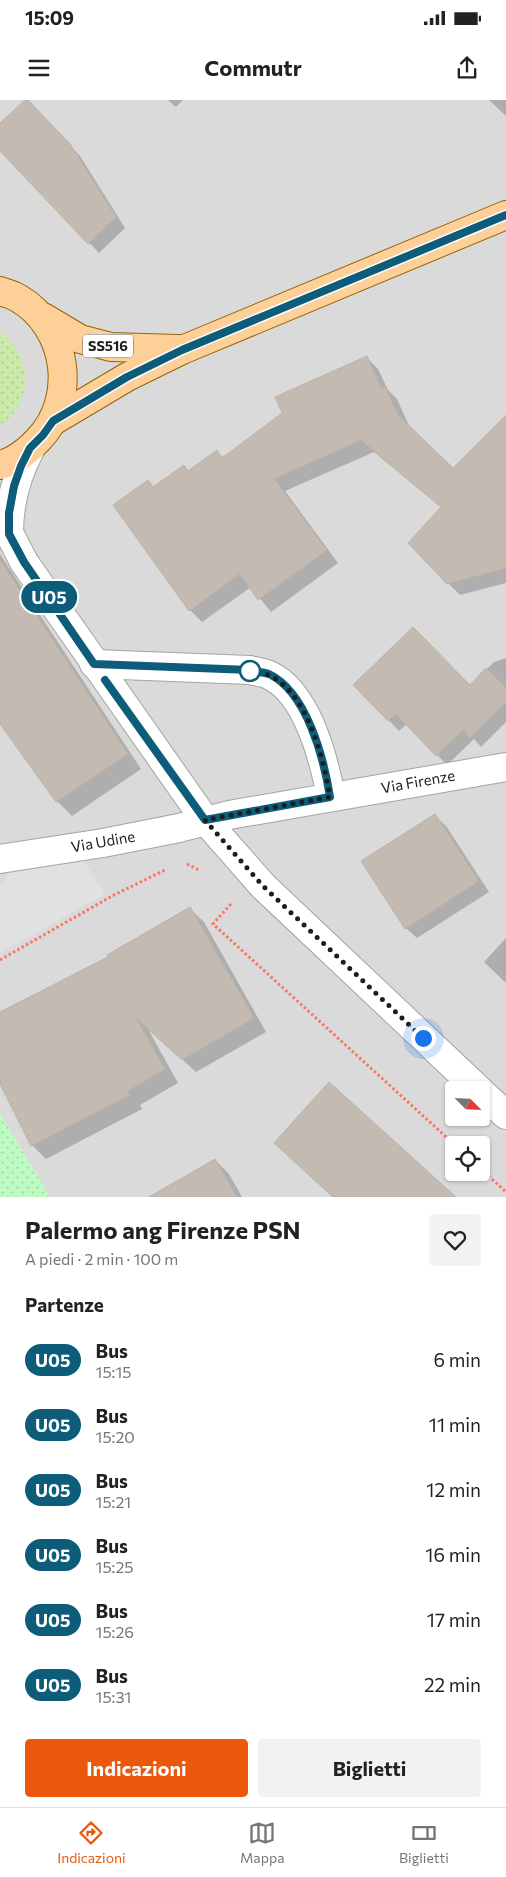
<!DOCTYPE html>
<html lang="it">
<meta charset="utf-8">
<style>
:root{--surface:#fff;--page:#f2f2f2;--text:#222;--muted:#767676;--line:#e0e0e0;--accent:#ea580c}
body{margin:0;font-family:Commissioner,sans-serif;background:var(--page);color:var(--text);height:100vh;display:flex;flex-direction:column;font-size:19px;white-space:nowrap}
*{box-sizing:border-box;margin:0}
p{font-size:16px;color:var(--muted)}
.icon{flex:none;width:28px;height:28px;fill:none;stroke:currentColor;stroke-width:2;stroke-linecap:round;stroke-linejoin:round}
.map{position:relative;height:1097px;overflow:hidden}
.sheet{display:flex;flex-direction:column;background:var(--surface);flex:1}
.sheet>*{flex:none}
.badge{padding:0 10px;border-radius:16px;font-size:18px;line-height:32px}
.needle{width:32px;rotate:114deg}
.buttons{position:absolute;left:445px;top:981px;display:grid;gap:10px}
.buttons a{display:grid;place-items:center;width:45px;height:45px;border-radius:5px;background:var(--surface);box-shadow:0 1px 4px #0004;font-size:25px}
.you{position:absolute;width:25px;height:25px;margin:-12px;border:4px solid #fff;border-radius:50%;background:#1a73e8;box-shadow:0 0 0 8px #1a73e833}
.map>.badge{position:absolute;translate:-50% -50%;box-shadow:0 0 0 2px #fff}
h2{padding:0 25px;font-size:19px;line-height:45px}
.round{display:grid;place-items:center;flex:none;width:52px;height:52px;border-radius:5px;background:var(--page)}
.overview{display:flex;align-items:center;justify-content:space-between;height:85px;padding:0 25px}
h1{font-size:24px;font-weight:700;line-height:38px}
.action{display:flex;gap:10px;margin-top:auto;padding:10px 25px}
.action a{flex:1;height:58px;border-radius:5px;background:var(--accent);color:#fff;font-size:20px;font-weight:700;line-height:58px;text-align:center}
.action a+a{background:var(--page);color:var(--text)}
ul{padding:0;list-style:none}
li{display:flex;align-items:center;gap:15px;height:65px;padding:0 25px}
li div{flex:1}
li b{display:block;font-size:19px}
li em{font-style:normal}
li .badge{min-width:55px;font-weight:700;text-align:center}
.status{display:flex;justify-content:space-between;align-items:center;height:35px;padding:0 25px;background:var(--surface);direction:ltr}
.status svg{height:14px;fill:currentColor}
header{display:flex;justify-content:space-between;align-items:center;height:65px;padding:0 25px;background:var(--surface);font-size:22px;font-weight:700}
.tab-bar{display:flex;justify-content:space-around;align-items:center;height:70px;border-top:1px solid var(--line);background:var(--surface);font-size:14px;color:var(--muted)}
.tab-bar a{display:grid;justify-items:center;gap:2px}
.tab-bar .selected{color:var(--accent)}
.map>svg:first-child{display:block}
.residential{fill:#dbdada;fill-rule:evenodd}
.grass{fill:url(#grass-dots)}
.park{fill:url(#park-dots)}
.parking{fill:#e1e1e1}
.shadow{fill:#0003}
.building{fill:#c3bab2;stroke:#c0b1a5}
.lines{fill:none;stroke-linecap:round;stroke-linejoin:round}
.minor-casing{stroke:#a4a4a4;stroke-width:30}
.major-casing{stroke:#966200;stroke-width:30}
.path{stroke:#fb7467;stroke-width:3;stroke-dasharray:2.5 2.5;stroke-linecap:butt}
.minor{stroke:#fff;stroke-width:28}
.major{stroke:#fdd099;stroke-width:28}
.line-casing{stroke:#fff;stroke-width:11}
.line{stroke:#0c5c7a;stroke-width:8}
.walk{stroke:#1d1d1d;stroke-width:5;stroke-dasharray:0 9}
.stop-dot{fill:#fff;stroke:#0c5c7a;stroke-width:2.5}
.labels{text-anchor:middle;stroke-width:5;stroke-linejoin:round;paint-order:stroke}
.shield{fill:#fff;stroke:#616161;stroke-width:1}
.shield-label{font-size:14px;font-weight:bold;fill:#1d1d1d}
.street-label{font-size:15px;fill:#1d1d1d;stroke:#fff}
</style>
<div class="status"><b>15:09</b><svg viewBox="0 0 49 12"><path d="M0 12V9h3v3zM5 12V6h3v6zM10 12V3h3v9zM15 12V0h3v12zM26 1h20v11H26zM47 4h2v5h-2z"/></svg></div>
<header><svg class="icon" aria-label="menu" viewBox="0 0 24 24"><path d="M4 6h16M4 12h16M4 18h16"/></svg>Commutr<svg class="icon" aria-label="share" viewBox="0 0 24 24"><path d="M12 15V3M7 8l5-5 5 5M5 13v7h14v-7"/></svg></header>
<div class="map">
<svg width="506" height="1097" viewBox="0 0 506 1097">
<defs>
<pattern id="grass-dots" width="8" height="8" patternUnits="userSpaceOnUse" patternTransform="scale(1.25)"><rect width="8" height="8" fill="#c9eaa8"/><path d="M2 2h.1M6 6h.1" fill="none" stroke="#acc890" stroke-width="1.8" stroke-linecap="round"/></pattern>
<pattern id="park-dots" width="8" height="8" patternUnits="userSpaceOnUse" patternTransform="scale(1.25)"><rect width="8" height="8" fill="#befac2"/><path d="M2 2h.1M6 6h.1" fill="none" stroke="#a3d6a6" stroke-width="1.8" stroke-linecap="round"/></pattern>
</defs>
<rect width="100%" height="100%" fill="#eeeae3"/>
<path class="residential" d="M0,0h506v1097h-506zM454,990h27v28h-27zM454,1045h27v27h-27z"/>
<path class="grass" d="M0,232c31,22 35,71 0,93z"/>
<path class="park" d="M0,1013l50,84h-50z"/>
<path class="parking" d="M75,747l30,47 -105,59v-67l7,-9 4,-21z"/>
<g class="shadow">
<path d="M26,0l54,56 45,72 -26,25 -99,-104v-25z"/>
<path d="M168,0h15l-7,7z"/>
<path d="M489,0h17v16z"/>
<path d="M366,257l12,12 10,21 9,9 13,29 43,42 53,-53v166l-46,12 -12,-12 -6,-75 -68,-56 -89,39 53,72 -67,49 -20,-25 -49,35 -12,-12 -75,-104 33,-25 6,7 35,-16 28,-20 6,6z"/>
<path d="M0,454l141,215 -69,47 -15,-15 -57,-79z"/>
<path d="M506,558v64l-25,25 -7,-8 -27,26 -40,-41 -8,7 -44,-46 115,1 24,-24z"/>
<path d="M435,716l11,10 43,66 -72,46 -11,-10z"/>
<path d="M190,809l14,13 62,110 -70,40 -49,-45 31,56 -38,22 2,4 -96,50 -14,-14 -32,-63v-68l110,-57z"/>
<path d="M506,838v45l-22,-21z"/>
<path d="M215,1060l14,14 13,23h-90z"/>
</g>
<g class="building">
<path d="M25,0h3l42,44 46,73 -28,27 -88,-93v-28z"/>
<path d="M367,256l14,32 4,-2 13,29 55,53 53,-53v153l-59,16 -39,-41 33,-36 -80,-67 -87,39 53,71 -69,50 -18,-26 -51,37 -76,-106 35,-25 5,7 31,-22 4,6 29,-21 5,8 60,-45 -7,-16z"/>
<path d="M0,460l128,194 -72,48 -56,-78z"/>
<path d="M413,527l57,58 16,-17 20,20v14l-36,36 -7,-8 -27,26 -40,-42 -8,7 -35,-36z"/>
<path d="M435,714l44,67 -74,48 -44,-68z"/>
<path d="M190,807l64,111 -72,42 -46,-42 29,51 -37,22 2,4 -99,51 -31,-62v-72l108,-55 -1,-2z"/>
<path d="M329,982l127,115h-123l-59,-54z"/>
<path d="M215,1059l22,38h-88z"/>
</g>
<g class="lines">
<g class="minor-casing">
<g id="minor">
<path d="M0,421l9,12 15,29 181,258 58,66 216,204"/>
<path d="M9,433c0,-31 7,-57 22,-85"/>
<path d="M94,564l156,6c6,2 13,2 19,5 38,17 55,84 62,122"/>
<path d="M0,759l103,-16 76,-15 50,-13 277,-48"/>
<path d="M481,992l25,23"/>
</g>
</g>
<g class="major-casing">
<g id="major">
<path d="M0,191c6,2 13,4 18,7 50,29 60,101 20,142 -9,10 -24,22 -38,25"/>
<path d="M43,217l37,22 31,8 67,2"/>
<path d="M53,321l74,-44 55,-27 324,-135"/>
</g>
</g>
<g class="path">
<path d="M187,764l12,6"/>
<path d="M231,804l-18,20 242,221"/>
<path d="M0,860l112,-64 53,-26"/>
<path d="M481,1069l25,23"/>
</g>
<use href="#minor" class="minor"/>
<use href="#major" class="major"/>
</g>
<g class="lines">
<g class="line-casing">
<path id="line" d="M105,580l100,140 125,-23c-6,-38 -23,-105 -61,-123 -6,-2 -13,-2 -19,-4l-156,-6 -70,-102 -15,-28v-21l5,-27 7,-20 9,-18 13,-13 10,-14 74,-44 55,-27 324,-135"/>
</g>
<use href="#line" class="line"/>
<path class="walk" d="M250,571c53,1 73,84 80,126l-125,23 58,66 160,152"/>
</g>
<circle class="stop-dot" cx="250" cy="571" r="10"/>
<g class="labels">
<rect class="shield" x="83" y="234.5" width="50" height="23" rx="4"/>
<g class="shield-label">
<text x="108" y="251">SS516</text>
</g>
<g class="street-label">
<text transform="translate(418 682) rotate(-10)" y="5">Via Firenze</text>
<text transform="translate(103 742) rotate(-10)" y="5">Via Udine</text>
</g>
</g>
</svg>
<div class="buttons">
<a><svg class="needle" viewBox="-14 -14 28 28"><path d="M0-13l5 13h-10z" fill="#e53935"/><path d="M0 13l5-13h-10z" fill="#767676"/></svg></a>
<a><svg class="icon" aria-label="locate" viewBox="0 0 24 24"><circle cx="12" cy="12" r="6"/><path d="M12 2v4M12 18v4M2 12h4M18 12h4"/></svg></a>
</div>
<div class="you" style="left:423px;top:938px"></div>
<b class="badge" style="left:49px;top:497px;background:#0c5c7a;color:#fff">U05</b>
</div>
<section class="sheet">
<div class="overview"><div><h1>Palermo ang Firenze PSN</h1><p>A piedi · 2 min · 100 m</p></div><a class="round"><svg class="icon" aria-label="heart" viewBox="0 0 24 24"><path d="M12 20l-8-8c-3-5 5-10 8-4 3-6 11-1 8 4z"/></svg></a></div>
<h2>Partenze</h2>
<ul>
<li><span class="badge" style="background:#0c5c7a;color:#fff">U05</span><div><b>Bus</b><p>15:15</p></div><em>6 min</em></li>
<li><span class="badge" style="background:#0c5c7a;color:#fff">U05</span><div><b>Bus</b><p>15:20</p></div><em>11 min</em></li>
<li><span class="badge" style="background:#0c5c7a;color:#fff">U05</span><div><b>Bus</b><p>15:21</p></div><em>12 min</em></li>
<li><span class="badge" style="background:#0c5c7a;color:#fff">U05</span><div><b>Bus</b><p>15:25</p></div><em>16 min</em></li>
<li><span class="badge" style="background:#0c5c7a;color:#fff">U05</span><div><b>Bus</b><p>15:26</p></div><em>17 min</em></li>
<li><span class="badge" style="background:#0c5c7a;color:#fff">U05</span><div><b>Bus</b><p>15:31</p></div><em>22 min</em></li>
</ul>
<div class="action"><a>Indicazioni</a><a>Biglietti</a></div>
</section>
<nav class="tab-bar">
<a class="selected"><svg class="icon" aria-label="directions" viewBox="0 0 24 24"><path d="M12 3l9 9-9 9-9-9zM9 14v-3h6M13 9l2 2-2 2"/></svg>Indicazioni</a>
<a><svg class="icon" aria-label="map" viewBox="0 0 24 24"><path d="M3 6l6-2 6 2 6-2v14l-6 2-6-2-6 2zM9 4v14M15 6v14"/></svg>Mappa</a>
<a><svg class="icon" aria-label="tickets" viewBox="0 0 24 24"><path d="M3 7h18v10H3zM15 7v10"/></svg>Biglietti</a>
</nav>
